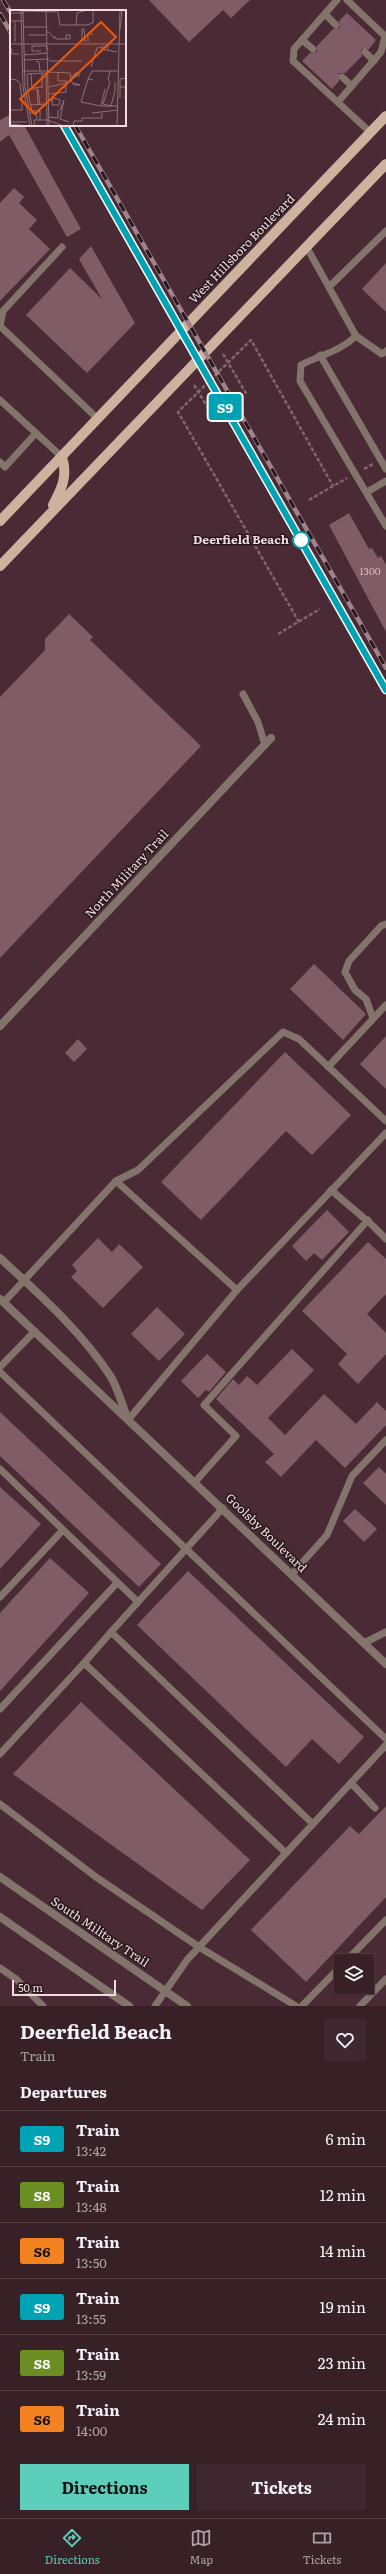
<!DOCTYPE html>
<style>
:root{--surface:#382027;--page:#3f282f;--text:#f1f3f6;--muted:#aba3a7;--line:#523e44;--accent:#5dceb9}
body{margin:0;font-family:Literata,serif;background:var(--page);color:var(--text);height:100vh;display:flex;flex-direction:column;font-size:15px;white-space:nowrap}
*{box-sizing:border-box;margin:0}
p{font-size:13px;color:var(--muted)}
.icon{flex:none;width:22px;height:22px;fill:none;stroke:currentColor;stroke-width:2;stroke-linecap:round;stroke-linejoin:round}
.map{position:relative;height:2006px;overflow:hidden}
.sheet{display:flex;flex-direction:column;background:var(--surface);flex:1}
.sheet>*{flex:none}
.badge{padding:0 8px;border-radius:3px;font-size:14px;line-height:26px}
.fabs{position:absolute;left:334px;top:1954px;display:grid;gap:8px}
.fabs a{display:grid;place-items:center;width:40px;height:40px;border-radius:0px;background:var(--surface);box-shadow:0 1px 3px #0004,0 0 0 1px var(--line);font-size:20px}
.scale{position:absolute;left:12px;bottom:10px;width:104px;box-sizing:border-box;padding-left:4px;border:2px solid #f1dbe1;border-top:0;font-size:11px;line-height:14px;white-space:nowrap;color:#f1dbe1;-webkit-text-stroke:3px #27181c;paint-order:stroke}
.map>.badge{position:absolute;translate:-50% -50%;box-shadow:0 0 0 2px #fff}
h2{padding:0 20px;font-size:15px;line-height:36px}
.round{display:grid;place-items:center;flex:none;width:42px;height:42px;border-radius:0px;background:var(--page)}
.head{display:flex;align-items:center;justify-content:space-between;height:68px;padding:0 20px}
h1{font-size:19px;font-weight:700;line-height:30px}
.cta{display:flex;gap:8px;margin-top:auto;padding:8px 20px}
.cta a{flex:1;height:46px;border-radius:0px;background:var(--accent);color:#111;font-size:16px;font-weight:700;line-height:46px;text-align:center}
.cta a+a{background:var(--page);color:var(--text)}
ul{padding:0;list-style:none}
li{display:flex;align-items:center;gap:12px;height:56px;padding:0 20px;border-top:1px solid var(--line)}
li div{flex:1}
li b{display:block;font-size:15px}
li em{font-style:normal}
li .badge{min-width:44px;font-weight:700;text-align:center}
.tabs{display:flex;justify-content:space-around;align-items:center;height:56px;border-top:1px solid var(--line);background:var(--surface);font-size:11px;color:var(--muted)}
.tabs a{display:grid;justify-items:center;gap:2px}
.tabs .selected{color:var(--accent)}
.map>svg:first-child{display:block}
.building{fill:#805c67}
.lines{fill:none;stroke-linecap:round;stroke-linejoin:round}
.path{stroke:#82656e;stroke-width:2.5;stroke-dasharray:4 2;stroke-linecap:butt}
.service{stroke:#82746a;stroke-width:7}
.minor{stroke:#82746a;stroke-width:8}
.tertiary{stroke:#82746a;stroke-width:8}
.primary{stroke:#ceb29e;stroke-width:10}
.rail-casing{stroke:#9e838b;stroke-width:4.5}
.rail{stroke:#27181c;stroke-width:3;stroke-dasharray:9;stroke-linecap:butt}
.line-casing{stroke:#fff;stroke-width:9}
.line{stroke:#00a3b4;stroke-width:6}
.stop-dot{fill:#fff;stroke:#00a3b4;stroke-width:2}
.labels{text-anchor:middle;stroke-width:3;stroke-linejoin:round;paint-order:stroke}
.number-label{font-size:10px;fill:#d5bbc2}
.street-label{font-size:12px;fill:#f1dbe1;stroke:#27181c}
.stop-label{font-size:12px;font-weight:bold;fill:#f1dbe1;stroke:#27181c;text-anchor:end}
.inset-road{fill:none;stroke:#8d7179;stroke-width:1}
.view{fill:#e8590c;fill-opacity:0.15;stroke:#e8590c;stroke-width:2}
.inset-edge{fill:none;stroke:#f1dbe1;stroke-width:2}
</style>
<div class="map">
<svg width="386" height="2006" viewBox="0 0 386 2006">
<rect width="100%" height="100%" fill="#4a2a34"/>
<g class="building">
<path d="M149,0h101l-19,18 -8,-8 -34,32z"/>
<path d="M347,13l29,27 -7,9h-8l1,7 -17,17h-6v8l-7,8 -30,-28 8,-8 7,-1v-6l16,-17 7,-1 -1,-7z"/>
<path d="M11,114v11h13l57,104 -14,8 -58,-102 -9,7v-22z"/>
<path d="M14,188l10,9 -5,6 18,17 -8,9 21,20 -50,52v-98z"/>
<path d="M91,246l44,77 -48,50 -61,-58 44,-47 32,31 -23,-40z"/>
<path d="M386,263v49l-24,-23z"/>
<path d="M349,513l20,36 3,-1 6,10 3,-2 5,9v67l-57,-107z"/>
<path d="M69,614l24,23 -3,3 111,106 -201,212v-261l45,-47v-11z"/>
<path d="M314,964l52,50 -23,26 -53,-51z"/>
<path d="M386,1036v53l-26,-25z"/>
<path d="M78,1039l9,10 -13,13 -9,-9z"/>
<path d="M285,1052l66,63 -39,40 -26,-24 -85,89 -40,-38z"/>
<path d="M327,1210l22,22 -27,28 -8,-7 -8,8 -14,-15z"/>
<path d="M98,1238l14,14 7,-8 24,23 -40,41 -32,-31 6,-6 -5,-6z"/>
<path d="M368,1242l18,17v35l-19,20 19,19v21l-28,30 -20,-20 9,-10 -45,-43z"/>
<path d="M157,1307l28,27 -26,27 -28,-27z"/>
<path d="M292,1349l22,21 -46,48 17,17 39,-41 32,30 21,-22 9,9v14l-41,43 -29,-28 -35,37 -16,-15 9,-8 -58,-55 17,-20 6,6 8,-9 10,9z"/>
<path d="M207,1354l19,18 -17,20 -3,-2 -8,8 -17,-17z"/>
<path d="M0,1412l161,152 -22,23 -139,-131z"/>
<path d="M379,1467l7,7v31l-23,-22z"/>
<path d="M0,1487l41,37 -41,45z"/>
<path d="M355,1509l22,20 -13,13 -21,-21z"/>
<path d="M50,1558l39,35 -89,98v-78z"/>
<path d="M188,1571l176,166 -25,27 -27,-25 -26,28 -149,-142z"/>
<path d="M81,1702l169,158 -48,50 -189,-136z"/>
<path d="M386,1806v91l-80,85 -55,-52 99,-104 9,8z"/>
</g>
<g class="lines">
<g class="path">
<path d="M223,354l24,41"/>
<path d="M194,385l19,31"/>
<path d="M364,469l9,-5"/>
<path d="M309,500l38,-22"/>
<path d="M299,622l-121,-210 73,-72 82,146"/>
<path d="M278,634l42,-25"/>
</g>
<g class="service">
<path d="M337,0l-43,49 -1,12 77,71"/>
<path d="M325,14l11,11"/>
<path d="M302,40l11,9"/>
<path d="M365,52l9,9"/>
<path d="M342,77l10,9"/>
<path d="M338,102l43,-50 4,-16 -38,-36"/>
<path d="M306,246l50,90c-17,16 -34,18 -55,29l-1,16 86,145"/>
<path d="M62,247l-59,64 -3,15 98,93"/>
<path d="M330,286l56,-55"/>
<path d="M356,336l26,18 4,-3"/>
<path d="M320,355l66,114"/>
<path d="M0,400l62,57"/>
<path d="M0,462l5,5 31,-34"/>
<path d="M367,492l19,-11"/>
<path d="M243,694l15,28 7,23"/>
<path d="M373,1018l-7,-19 -11,-9 -10,-18 4,-11 32,-35 5,-2"/>
<path d="M328,1067l58,-62"/>
<path d="M116,1181l121,109 149,-157"/>
<path d="M331,1190l41,35 14,14"/>
<path d="M4,1302l112,-121 22,-11 145,-138 16,7 87,82"/>
<path d="M0,1367l35,-36"/>
<path d="M0,1372l386,367"/>
<path d="M128,1420l109,-130"/>
<path d="M0,1469l138,133"/>
<path d="M195,1482l41,-46 -32,-31 164,-185"/>
<path d="M292,1574l35,-39 25,-59 34,-36"/>
<path d="M0,1597l63,-67"/>
<path d="M111,1632l112,-124"/>
<path d="M364,1643l22,-11"/>
<path d="M84,1663l27,-31 202,192"/>
<path d="M0,1709l117,-126"/>
<path d="M0,1754l84,-91 202,190"/>
<path d="M351,1783l24,25"/>
<path d="M0,1804l96,73 103,70 97,59"/>
<path d="M346,1961l40,-41"/>
<path d="M0,1968l16,11 27,27"/>
<path d="M155,2006l32,-46 199,-215"/>
<path d="M302,2006l39,-40"/>
<path d="M360,2006l26,-27"/>
</g>
<g class="minor">
<path d="M0,1026l271,-288"/>
<path d="M0,1258c39,36 82,74 111,119 7,12 11,27 16,40"/>
<path d="M0,1299l386,365"/>
</g>
<g class="tertiary">
<path d="M0,1877l187,129"/>
<path d="M0,1917l129,89"/>
</g>
<g class="primary">
<path d="M53,505c9,-17 15,-29 9,-48"/>
<path d="M0,521l386,-405"/>
<path d="M0,566l386,-402"/>
</g>
<g class="rail-casing">
<g id="rail">
<path d="M3,0l8,13"/>
<path d="M0,14l11,19"/>
<path d="M64,125l322,565"/>
<path d="M75,125l311,543"/>
</g>
</g>
<use href="#rail" class="rail"/>
</g>
<g class="lines">
<g class="line-casing">
<path id="line" d="M64,125l322,565"/>
</g>
<use href="#line" class="line"/>
</g>
<circle class="stop-dot" cx="301" cy="540" r="8"/>
<g class="labels">
<g class="number-label">
<text x="370" y="575">1300</text>
</g>
<g class="street-label">
<text transform="translate(242 249) rotate(-46)" y="4">West Hillsboro Boulevard</text>
<text transform="translate(127 874) rotate(-47)" y="4">North Military Trail</text>
<text transform="translate(266 1533) rotate(44)" y="4">Goolsby Boulevard</text>
<text transform="translate(100 1932) rotate(34)" y="4">South Military Trail</text>
</g>
<g class="stop-label">
<text x="289" y="544">Deerfield Beach</text>
</g>
</g>
<g transform="translate(10 10)">
<rect width="116" height="116" fill="#4a2a34"/>
<path class="inset-road" d="M11,0l2,77 7,39M13,0l2,77 7,39M36,0l3,116M11,1l37,1 2,13h27l6,-2v-13M0,3h13M0,11h13M5,11v21M66,15l1,-12 10,-3M13,17h23M110,20l2,-20M36,22h3l6,7v-3M18,25h18M46,29h14v-4h-4v4M75,30h-3v-11h2l1,11v2M78,32v-8h5M0,34h116M26,36h-4v5h9M26,36h10l2,4M1,38l1,6h7M91,39l16,3M15,43v2l22,-2M14,50l25,-1M26,51l3,1 1,9M39,51h33M81,57l6,-19 11,-2v4M13,61h26M100,61l-2,8 2,3 -7,22 8,2 4,-15v-9M39,62l21,1 1,8 3,4h6l-7,-2M48,62v9h9M21,63l1,15 10,-1M61,66h8v-3h-4l-1,3M0,69l7,1 3,4 2,15v11h-12M78,69l-7,23 20,4M83,70l-5,-1 4,-8h26M39,77l17,-4M110,77h6l-1,11M32,78v-15M17,79l5,22h8v9M28,79l2,16M95,79l-4,17h17M39,84l17,-2v-11M110,88v-19l6,-1M39,90l3,1v4h7l1,-5 -6,-2 -2,3M20,95l17,-1M28,95l-1,-16h-9l-1,-15 19,-1 1,47M50,100l4,-10 -4,19 9,3M19,103h7l1,7M82,103l26,-3M39,107l9,1v-8M0,112h17M0,114l18,2M25,116l-1,-6h13M37,116v-6l17,6M63,116l1,-5h8v-3h20v-5M107,116l3,-116"/>
<path class="view" d="M91,12l15,15 -81,77 -15,-15z"/>
<rect width="116" height="116" class="inset-edge"/>
</g>
</svg>
<div class="fabs">
<a><svg class="icon" aria-label="layers" viewBox="0 0 24 24"><path d="M12 4l9 5-9 5-9-5zM3 14l9 5 9-5"/></svg></a>
</div>
<div class="scale">50 m</div>
<b class="badge" style="left:225px;top:407px;background:#00a3b4;color:#fff">S9</b>
</div>
<section class="sheet">
<div class="head"><div><h1>Deerfield Beach</h1><p>Train</p></div><a class="round"><svg class="icon" aria-label="heart" viewBox="0 0 24 24"><path d="M12 20l-8-8c-3-5 5-10 8-4 3-6 11-1 8 4z"/></svg></a></div>
<h2>Departures</h2>
<ul>
<li><span class="badge" style="background:#00a3b4;color:#fff">S9</span><div><b>Train</b><p>13:42</p></div><em>6 min</em></li>
<li><span class="badge" style="background:#6b8e23;color:#fff">S8</span><div><b>Train</b><p>13:48</p></div><em>12 min</em></li>
<li><span class="badge" style="background:#f58220;color:#111">S6</span><div><b>Train</b><p>13:50</p></div><em>14 min</em></li>
<li><span class="badge" style="background:#00a3b4;color:#fff">S9</span><div><b>Train</b><p>13:55</p></div><em>19 min</em></li>
<li><span class="badge" style="background:#6b8e23;color:#fff">S8</span><div><b>Train</b><p>13:59</p></div><em>23 min</em></li>
<li><span class="badge" style="background:#f58220;color:#111">S6</span><div><b>Train</b><p>14:00</p></div><em>24 min</em></li>
</ul>
<div class="cta"><a>Directions</a><a>Tickets</a></div>
</section>
<nav class="tabs">
<a class="selected"><svg class="icon" aria-label="directions" viewBox="0 0 24 24"><path d="M12 3l9 9-9 9-9-9zM9 14v-3h6M13 9l2 2-2 2"/></svg>Directions</a>
<a><svg class="icon" aria-label="map" viewBox="0 0 24 24"><path d="M3 6l6-2 6 2 6-2v14l-6 2-6-2-6 2zM9 4v14M15 6v14"/></svg>Map</a>
<a><svg class="icon" aria-label="tickets" viewBox="0 0 24 24"><path d="M3 7h18v10H3zM15 7v10"/></svg>Tickets</a>
</nav>
